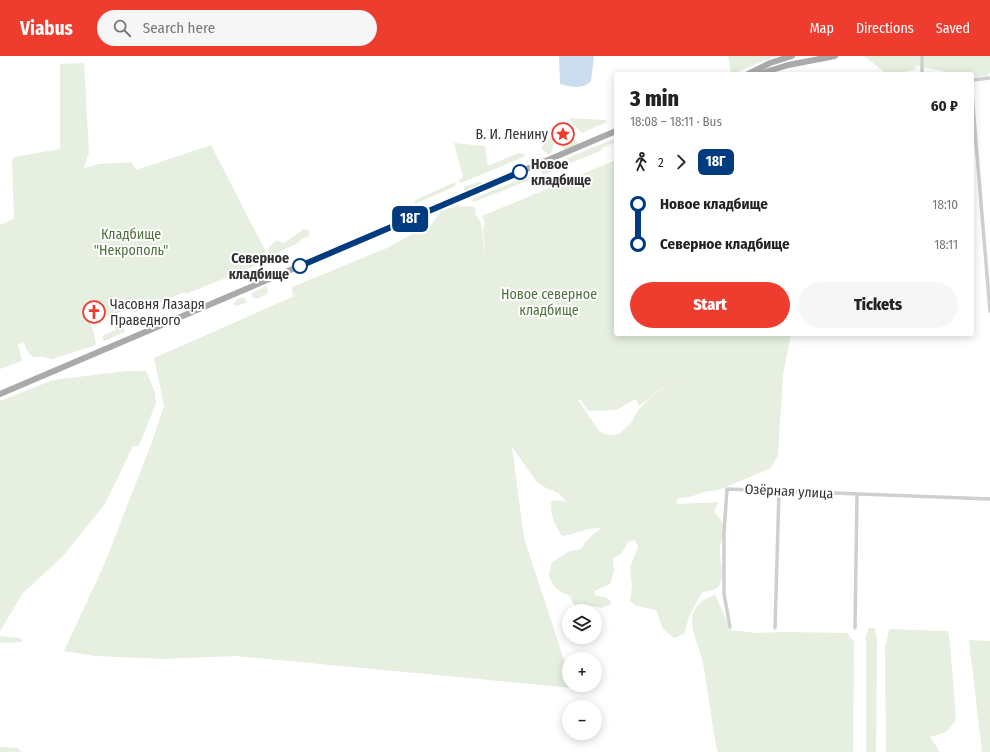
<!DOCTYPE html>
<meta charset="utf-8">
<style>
:root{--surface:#fff;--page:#f6f6f6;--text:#222;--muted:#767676;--accent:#ee3d2f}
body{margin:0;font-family:"Fira Sans Condensed",sans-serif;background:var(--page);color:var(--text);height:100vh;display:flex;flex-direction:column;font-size:15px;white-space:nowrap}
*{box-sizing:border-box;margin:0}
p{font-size:13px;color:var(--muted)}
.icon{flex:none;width:22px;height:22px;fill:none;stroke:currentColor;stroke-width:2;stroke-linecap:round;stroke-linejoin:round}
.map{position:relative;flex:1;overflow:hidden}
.details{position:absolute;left:614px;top:16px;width:360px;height:264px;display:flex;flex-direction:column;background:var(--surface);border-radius:4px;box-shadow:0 2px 10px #0003}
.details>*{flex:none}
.badge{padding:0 8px;border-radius:6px;font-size:14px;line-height:26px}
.fabs{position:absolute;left:562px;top:548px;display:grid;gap:8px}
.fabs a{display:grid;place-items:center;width:40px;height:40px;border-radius:50%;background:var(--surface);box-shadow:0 2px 10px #0003;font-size:20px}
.map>.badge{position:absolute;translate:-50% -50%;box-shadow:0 0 0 2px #fff}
.legs{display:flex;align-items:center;gap:6px;height:44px;padding:0 16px;font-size:13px}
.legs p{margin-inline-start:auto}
.summary{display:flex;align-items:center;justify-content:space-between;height:68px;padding:0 16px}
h1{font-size:22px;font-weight:800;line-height:30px}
.primary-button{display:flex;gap:8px;margin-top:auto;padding:8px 16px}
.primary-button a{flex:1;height:46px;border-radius:24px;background:var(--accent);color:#fff;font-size:16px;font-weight:800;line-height:46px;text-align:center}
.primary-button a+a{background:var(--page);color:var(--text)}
ul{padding:0 16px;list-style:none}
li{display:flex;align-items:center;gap:14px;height:40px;font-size:15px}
li i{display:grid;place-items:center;width:6px;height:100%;margin:0 5px;background:currentColor}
li i::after{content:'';width:10px;height:10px;margin:-5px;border:3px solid;border-radius:50%;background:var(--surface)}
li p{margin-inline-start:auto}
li:first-child i{background:linear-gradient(#0000 50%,currentColor 0)}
li:last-child i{background:linear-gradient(currentColor 50%,#0000 0)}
header{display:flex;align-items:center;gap:24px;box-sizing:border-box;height:56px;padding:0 20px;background:var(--accent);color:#fff}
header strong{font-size:19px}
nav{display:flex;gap:22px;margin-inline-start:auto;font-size:14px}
.search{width:280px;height:36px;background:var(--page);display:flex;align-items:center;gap:10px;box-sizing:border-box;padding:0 14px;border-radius:22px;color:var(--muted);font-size:15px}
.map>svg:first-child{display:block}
.green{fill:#e6efe0;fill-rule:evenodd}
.water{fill:#ccddef}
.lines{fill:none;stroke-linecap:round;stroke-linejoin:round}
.street{stroke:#cfcfcf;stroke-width:3.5}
.primary{stroke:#aaa;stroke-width:6}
.line-1-casing{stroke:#fff;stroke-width:9}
.line-1{stroke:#003b80;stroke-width:6}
.stop-1-dot{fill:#fff;stroke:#003b80;stroke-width:2}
.labels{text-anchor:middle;stroke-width:4;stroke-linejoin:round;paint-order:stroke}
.poi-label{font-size:14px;fill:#323232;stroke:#fff;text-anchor:end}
.stop-label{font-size:14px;font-weight:bold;fill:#323232;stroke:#fff;text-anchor:start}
.park-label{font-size:14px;fill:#4d713c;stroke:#fff}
.street-label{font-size:14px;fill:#323232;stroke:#fff}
</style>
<header>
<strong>Viabus</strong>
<div class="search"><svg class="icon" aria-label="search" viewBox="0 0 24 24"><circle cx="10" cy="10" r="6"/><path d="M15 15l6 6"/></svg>Search here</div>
<nav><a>Map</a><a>Directions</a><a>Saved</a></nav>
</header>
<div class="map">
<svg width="990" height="696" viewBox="0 0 990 696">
<rect width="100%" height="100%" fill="#fff"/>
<g class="green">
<path d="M728,0h49l-46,18z"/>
<path d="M864,0h126v17h-2v3l-16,1v-3h-17l-40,-9 1,2 -2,3 -19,4h-8z"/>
<path d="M84,7l5,89 -5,16 15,-4 32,-2 5,8 75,-25 59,115 -84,34 -1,-2 -51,21 -1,-5 -43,14 4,11 2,12 -44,14 -9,-2h-10l-6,-6 -3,-8 -6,1 4,17 -22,8v-144l14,-6 -2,-57 2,-5 46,-8v-85z"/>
<path d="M571,62l35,2 1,2 -25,11 -12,-12z"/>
<path d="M555,71l3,2c0,4 -2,6 -3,10 -1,5 -2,9 -4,14l-3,1 -7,-6 6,-8 3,-1 2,-8z"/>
<path d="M616,82v4l-15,6 1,2 -59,25 -2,-5 16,-5 -1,-2z"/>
<path d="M573,84h3l2,5 -14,5 -2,-4 2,-2z"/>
<path d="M454,87l31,3 3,20 31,-13 6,1 -1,3 -63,26 -2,-1 1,-3 3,-2z"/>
<path d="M616,104v174h175l-8,41 -5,80 -7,13 -52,22 -15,2 -14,5 -12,1 -2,3 2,3 40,-2 -4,10c4,4 9,9 10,16 1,7 -4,14 -4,21 -1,11 6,26 -1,37 -3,5 -11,5 -17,6l-13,25 -5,17 -10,4 -11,-9 -7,-19 -19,-4 -7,-5 2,-15 -2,-19 8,-20 -3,-7 -7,2 -6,11 -9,6 1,12 -4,13 -16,7 2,5 9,1 6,4 -1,4 -9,3 -7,-2 -5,3h-13l-6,-13c-10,-3 -19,-10 -21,-21 0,-3 2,-9 3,-13l18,-11 11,-2 5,-8 15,-13c-16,0 -24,6 -39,8 -7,-11 -12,-21 -11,-34l3,-2 13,2 -9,-9 -12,-5 -9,-6 -25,-35 12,91 45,137v10h3l1,3 -338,-32 -72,3 -68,-3 -31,-5 40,-86 48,-123 12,-36 -10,-48 145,-64 -6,2 -1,-9 95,-39 34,-19 9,-2 10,-15 18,-7 3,2 11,-1 4,3 -1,4 6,10 4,34 -2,-28 2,-6 -3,-7zM688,312l-40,32 -10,10 -7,13 -12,11 -11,1 -9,-4 -21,-31h3l7,11 28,-1 20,-11 3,7z"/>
<path d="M531,119l2,1 -1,3 -58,23 -2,-1 2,-3z"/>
<path d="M455,126l1,4 -41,18 -1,-2 4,-3z"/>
<path d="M478,126h4l-1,2 -16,7 -2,-2 1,-2z"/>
<path d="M414,151l2,7 -14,6 -3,-2 -2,-4z"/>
<path d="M304,173l5,1v6l-7,3 -4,4 -26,12 -4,-2c-1,-5 5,-10 9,-13l5,3c9,-3 14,-9 22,-14z"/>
<path d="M266,230l2,4 -1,4 -10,5 -5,-2v-4z"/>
<path d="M243,241l5,5 -11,4 -4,-2 5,-5z"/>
<path d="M116,261l3,12 5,-1 1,4 -21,9 -2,-5 14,-6 -2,-12z"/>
<path d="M126,315h20l9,21 1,11 -17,43h-6l-28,58 -43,53 -39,36 -23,38v-230l53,-21z"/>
<path d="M715,539l6,12 9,23 27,3 28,-1 62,1 7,9 -1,110h-135l-2,-6c-5,-28 -8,-56 -13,-83 -3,-14 -12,-30 -11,-45 1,-12 13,-20 23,-23z"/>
<path d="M869,572h6l2,13 -1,111h-10v-116z"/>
<path d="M889,573l59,2 2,12 6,77 -10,12 -16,5 10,15h-54l-1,-105z"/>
<path d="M0,580l20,2 3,4 -23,1z"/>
<path d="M969,584l21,1v111h-8z"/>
<path d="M0,691l18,1 3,4h-21z"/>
</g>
<path class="water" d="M559,0h35l-3,25c-8,9 -21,6 -31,3z"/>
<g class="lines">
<g class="street">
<path d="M922,0v18"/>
<path d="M972,24l18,-2"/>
<path d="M972,38l18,217"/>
<path d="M730,571l-6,-33v-61l3,-44 263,10"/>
<path d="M775,572l4,-137"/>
<path d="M855,572l2,-133"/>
</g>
<g class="primary">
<path d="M748,18l22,-11 22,-7"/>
<path d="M759,18l29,-9 47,-9"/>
<path d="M0,338l616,-263"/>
</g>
</g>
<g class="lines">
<g class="line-1-casing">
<path id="line-1" d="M300,210l220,-94"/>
</g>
<use href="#line-1" class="line-1"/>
</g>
<defs>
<g id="sight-ring" transform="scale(1.15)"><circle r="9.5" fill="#fff" stroke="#ee3d2f" stroke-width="1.5"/><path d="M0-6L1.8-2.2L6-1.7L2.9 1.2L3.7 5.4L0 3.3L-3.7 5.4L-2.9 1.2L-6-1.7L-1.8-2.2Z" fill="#ee3d2f"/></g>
<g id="church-ring" transform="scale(1.15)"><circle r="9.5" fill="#fff" stroke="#ee3d2f" stroke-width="1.5"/><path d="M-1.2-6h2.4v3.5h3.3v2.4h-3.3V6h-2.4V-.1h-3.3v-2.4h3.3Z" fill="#ee3d2f"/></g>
</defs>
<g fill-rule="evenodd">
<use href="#sight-ring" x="563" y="78"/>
<use href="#church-ring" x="94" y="256"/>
</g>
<g class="stop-1-dot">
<circle cx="520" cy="116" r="7"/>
<circle cx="300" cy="210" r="7"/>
</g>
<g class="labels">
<g class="poi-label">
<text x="548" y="83">В. И. Ленину</text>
<text x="110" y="253" text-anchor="start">Часовня Лазаря<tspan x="110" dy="16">Праведного</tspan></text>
</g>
<g class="stop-label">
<text x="531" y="113">Новое<tspan x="531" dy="16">кладбище</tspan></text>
<text x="289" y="207" text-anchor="end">Северное<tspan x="289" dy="16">кладбище</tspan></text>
</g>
<g class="park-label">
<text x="131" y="183">Кладбище<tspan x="131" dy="16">"Некрополь"</tspan></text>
<text x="549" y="243">Новое северное<tspan x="549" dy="16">кладбище</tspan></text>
</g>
<g class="street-label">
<text transform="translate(789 435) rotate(3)" y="5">Озёрная улица</text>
</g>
</g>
</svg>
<div class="fabs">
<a><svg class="icon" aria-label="layers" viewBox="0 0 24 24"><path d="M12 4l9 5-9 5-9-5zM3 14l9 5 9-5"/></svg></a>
<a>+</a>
<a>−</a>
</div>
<b class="badge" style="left:410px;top:163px;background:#003b80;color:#fff">18Г</b>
<section class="details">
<div class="summary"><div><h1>3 min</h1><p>18:08 – 18:11 · Bus</p></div><b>60 ₽</b></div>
<div class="legs"><svg class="icon" aria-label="walk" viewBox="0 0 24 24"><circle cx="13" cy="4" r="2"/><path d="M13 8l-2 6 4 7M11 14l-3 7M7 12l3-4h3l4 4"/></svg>2<svg class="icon" aria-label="forward" viewBox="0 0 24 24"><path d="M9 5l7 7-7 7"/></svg><b class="badge" style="background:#003b80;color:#fff">18Г</b></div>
<ul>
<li><i style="color:#003b80"></i><b>Новое кладбище</b><p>18:10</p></li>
<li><i style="color:#003b80"></i><b>Северное кладбище</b><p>18:11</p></li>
</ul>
<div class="primary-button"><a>Start</a><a>Tickets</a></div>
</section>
</div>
